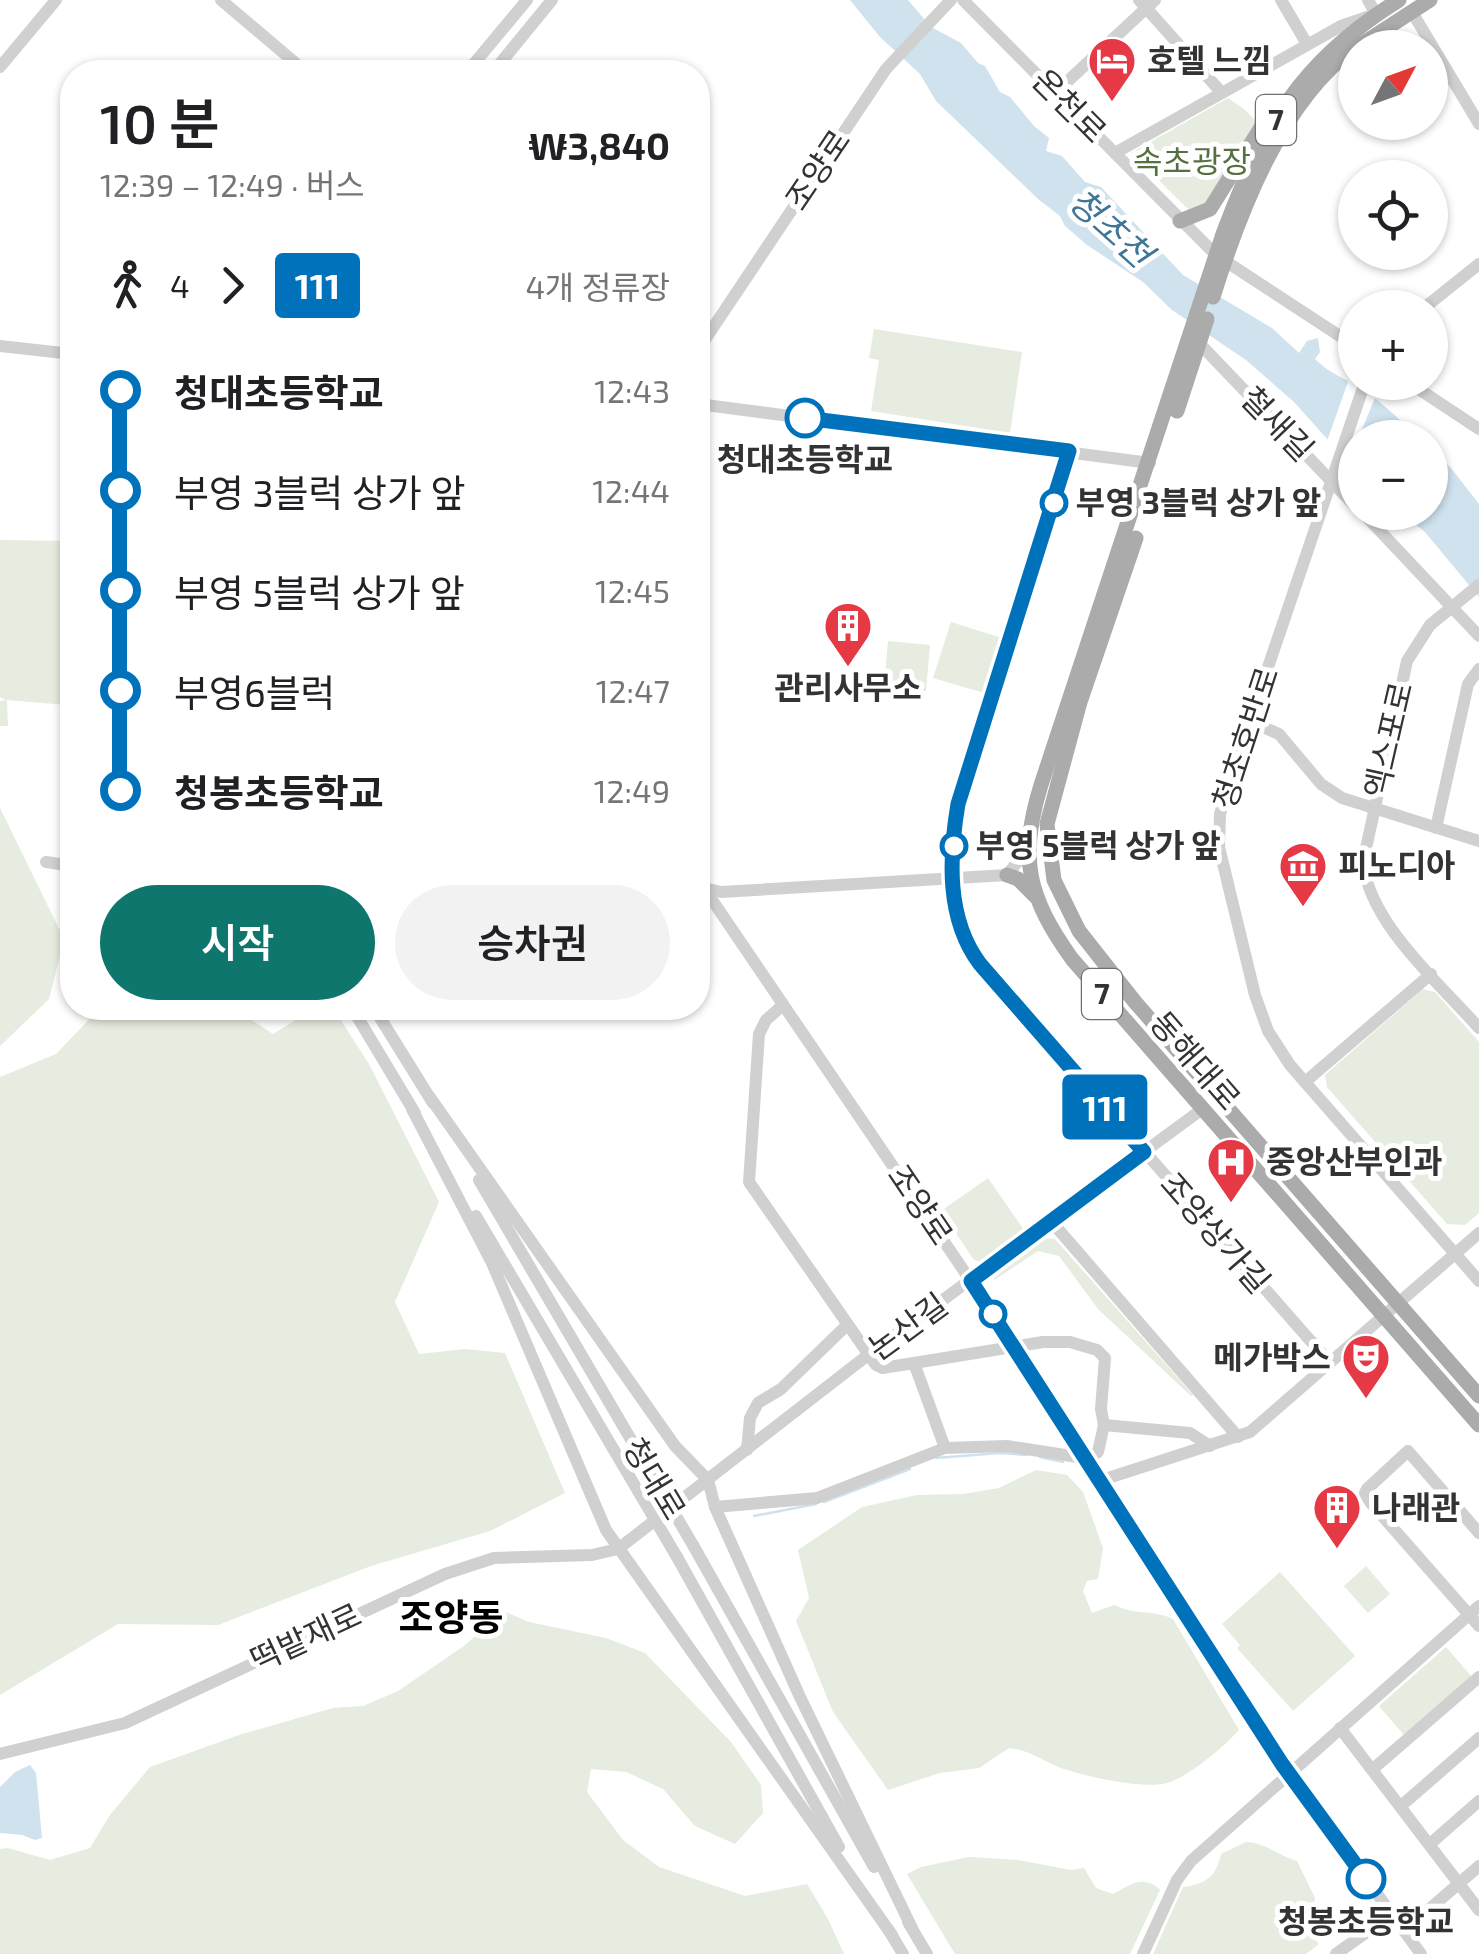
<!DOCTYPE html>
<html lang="ko">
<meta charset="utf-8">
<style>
:root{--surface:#fff;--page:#f2f2f2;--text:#202124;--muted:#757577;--accent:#0f766e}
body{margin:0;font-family:"Exo 2","Noto Sans KR",sans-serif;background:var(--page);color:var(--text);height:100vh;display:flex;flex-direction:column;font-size:38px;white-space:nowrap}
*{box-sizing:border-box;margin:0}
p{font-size:32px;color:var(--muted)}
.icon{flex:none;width:55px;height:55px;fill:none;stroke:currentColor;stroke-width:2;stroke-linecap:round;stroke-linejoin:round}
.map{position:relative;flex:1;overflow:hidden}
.details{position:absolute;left:60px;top:60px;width:650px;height:960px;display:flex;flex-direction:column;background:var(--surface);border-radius:40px;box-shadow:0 2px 8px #0004}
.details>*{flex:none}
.badge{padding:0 20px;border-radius:8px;font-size:35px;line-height:65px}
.needle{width:65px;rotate:49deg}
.tools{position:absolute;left:1338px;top:30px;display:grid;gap:20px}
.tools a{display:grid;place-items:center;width:110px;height:110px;border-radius:50%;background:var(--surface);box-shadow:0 2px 8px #0004;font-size:50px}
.map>.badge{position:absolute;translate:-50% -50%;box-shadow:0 0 0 5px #fff}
.legs{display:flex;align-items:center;gap:15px;height:110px;padding:0 40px;font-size:32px}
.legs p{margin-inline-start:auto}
.head{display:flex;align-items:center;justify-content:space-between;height:170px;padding:0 40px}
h1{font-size:55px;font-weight:600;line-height:75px}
.action{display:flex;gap:20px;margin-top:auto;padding:20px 40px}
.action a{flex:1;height:115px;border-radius:60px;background:var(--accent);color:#fff;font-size:40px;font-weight:600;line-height:115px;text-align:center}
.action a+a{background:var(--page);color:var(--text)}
ul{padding:0 40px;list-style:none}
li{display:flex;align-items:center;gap:35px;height:100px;font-size:38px}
li i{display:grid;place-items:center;width:15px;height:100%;margin:0 12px;background:currentColor}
li i::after{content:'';width:25px;height:25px;margin:-12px;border:8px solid;border-radius:50%;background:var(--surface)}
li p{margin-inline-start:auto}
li:first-child i{background:linear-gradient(#0000 50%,currentColor 0)}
li:last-child i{background:linear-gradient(currentColor 50%,#0000 0)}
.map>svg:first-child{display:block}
.green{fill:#e6ecdf}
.water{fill:#cfe2ee}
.pier{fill:#fff}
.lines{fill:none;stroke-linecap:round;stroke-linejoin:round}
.stream{stroke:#cfe2ee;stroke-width:2.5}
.minor{stroke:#d0d0d0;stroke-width:12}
.major{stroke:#ababab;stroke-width:15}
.minor-bridge{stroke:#d0d0d0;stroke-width:12}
.line-1-casing{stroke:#fff;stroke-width:22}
.line-1{stroke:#0072bc;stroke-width:15}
.stop-1-dot{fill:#fff;stroke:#0072bc;stroke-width:5}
.labels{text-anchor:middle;stroke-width:10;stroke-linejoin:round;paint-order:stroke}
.shield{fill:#fff;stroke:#707070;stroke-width:2.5}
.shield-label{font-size:30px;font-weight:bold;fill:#333}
.poi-label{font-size:32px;font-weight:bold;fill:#333;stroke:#fff;text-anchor:start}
.street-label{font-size:32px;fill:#333;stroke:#fff}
.park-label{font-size:32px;fill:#56703f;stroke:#fff}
.stop-label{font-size:32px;font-weight:bold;fill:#333;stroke:#fff}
.water-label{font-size:35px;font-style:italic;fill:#3f7597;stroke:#fff}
.quarter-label{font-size:38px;font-weight:bold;fill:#000;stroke:#fff}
</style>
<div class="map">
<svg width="1479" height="1954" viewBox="0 0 1479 1954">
<rect width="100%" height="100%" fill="#fff"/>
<g class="green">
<path d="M1228,98l16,11 15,15 -49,81 -21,5 -58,-57z"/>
<path d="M874,329l148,23 -12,81 -139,-22 8,-51 -10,-2z"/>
<path d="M0,540l72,1v148l-6,16 -59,-5 1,26h-8v-25l6,-1 -6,-3z"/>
<path d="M951,622l51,16 -18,55 -51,-15z"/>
<path d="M888,641l42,4 -4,46 -42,-4z"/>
<path d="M0,808l64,131 -15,60 -49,47z"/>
<path d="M1423,989l12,3 44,50v171l-14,12 -18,-1 -120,-137 -2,-12z"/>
<path d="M100,1008h145l5,11 23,15 42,-26h18l36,56 70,138 -44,100 24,52 46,-5 40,4 60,140 -75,38 -119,35 -153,59 -100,-1 -118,71v-618l56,-23z"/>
<path d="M988,1178l36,52 -42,32 -8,-2 -33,-49z"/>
<path d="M1045,1238l10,1 138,156 -2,1 -93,-87 -39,-53 -21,-5 -44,29v-5z"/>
<path d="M1036,1470l31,5 16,17 20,56 -5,31 -11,2 -4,10 9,22 22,-8c23,11 38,4 59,14l66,111c-14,16 -56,52 -77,54 -24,4 -78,-8 -101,-16 -18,-7 -32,-18 -52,-20l-30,20 -39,5 -52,17 -55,-78 -37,-91 13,-23 -11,-48 64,-43 55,-12 46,-1 36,-6z"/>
<path d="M1366,1566l24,28 -22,19 -24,-27z"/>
<path d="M1280,1572l75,84 -62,55 -56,-63 3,-3 -18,-21z"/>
<path d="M503,1611l26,11 77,16 39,15 86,89 30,43 2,28 -28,31 -40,-18 -32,-37 -37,-17 -35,-3 -4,23 36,48 36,27 86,29 62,-12 21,35 16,35h-844v-105l8,-1 42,12 40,-12 20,-33 40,-48 89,-32 94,-27 30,-2 35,-15 66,-45z"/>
<path d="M1446,1647l26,30 -68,58 -25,-29z"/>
<path d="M1246,1842c17,0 34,14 51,19l18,37 -4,18 11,15 -8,6 5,7 -13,10h-153l30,-67c23,-3 33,-10 38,-33z"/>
<path d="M969,1857l49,3 53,10 13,-2 12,20 17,6c18,-9 30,-20 47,-4l-30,64h-175l-48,-80 14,-7z"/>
</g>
<g class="water">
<path d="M850,0h58l23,27 30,16 17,20 7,3 15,26 10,5 24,29 15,12 -3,13 16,5 23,26 16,5 82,88 89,53 27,25 8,-12 11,-3 2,14 -5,7c11,11 20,15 33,22 25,12 50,37 70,56l-63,1v32l-61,-68 -48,-42 -74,-50 -29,-28 -56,-37 -22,-19 -5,-10 -22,-17 -102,-98 -16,-27 -40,-37z"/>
<path d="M1430,449l21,19 28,36v93l-54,-65 -24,-19 29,-1z"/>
<path d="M30,1765l6,8 6,65 -7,2 -13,-5 -22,-2v-46l15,-15z"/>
</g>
<path class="pier" d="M1350,376l26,19 -17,42 -4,1 -6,32 -23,-26z"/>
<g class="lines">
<g class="stream">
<path d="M1040,1457l23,5"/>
<path d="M936,1458l64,-5 27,2"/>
<path d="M824,1502l86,-33"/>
<path d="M754,1516l62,-12"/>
</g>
<g class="minor">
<path d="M221,0l85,72"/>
<path d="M963,0l253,255 139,91"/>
<path d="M1139,0l82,92"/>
<path d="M1281,0l26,44"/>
<path d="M1412,12l67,112"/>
<path d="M0,67l56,-67"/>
<path d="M467,72l60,-72"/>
<path d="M493,72l59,-72"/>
<path d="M1055,93l100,-93"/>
<path d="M1115,153l226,-127 35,-12 -8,-14"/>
<path d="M1424,308l55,-44"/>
<path d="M1199,343l156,163"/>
<path d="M0,346l72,8"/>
<path d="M698,350l188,-281 65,-69"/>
<path d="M1365,382l-133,391 -12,41 -1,33 36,148 13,36 22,34 189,216"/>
<path d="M1408,382l71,47"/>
<path d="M698,404l452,59"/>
<path d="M1069,451c-18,53 -32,108 -49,161 -31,94 -109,263 -40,352l350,399"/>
<path d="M1362,512l117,124"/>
<path d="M1479,585l-49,40 -23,36 -44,201c6,61 76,121 116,166"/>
<path d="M1251,722l28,12 42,50 21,14 137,43"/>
<path d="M1436,828l32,-144 11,-15"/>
<path d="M698,831l6,57 258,380 320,496 139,190"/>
<path d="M46,862l26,4"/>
<path d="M700,887l21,5 286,-17 21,-26"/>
<path d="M783,1005l-17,15 -7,14 -10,148 127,183 6,3 32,-5 31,85"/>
<path d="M352,1008l63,105"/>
<path d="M374,1008l59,95"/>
<path d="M1305,1082l126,-108"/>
<path d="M429,1096l246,350 33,34 7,27 85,190 112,231"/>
<path d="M412,1109l80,154 114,267 286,405"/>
<path d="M479,1180l178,304"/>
<path d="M476,1216l165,280"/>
<path d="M1051,1221l187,216"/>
<path d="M914,1363l129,-21h27l27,8 8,8 -4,51 3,16 86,8 20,13"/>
<path d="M747,1450l3,-32 8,-15 23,-14 66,-64"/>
<path d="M1086,1460l12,-8 6,-27"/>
<path d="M1099,1481l151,-49 229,-199"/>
<path d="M715,1507l102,-9 128,-50 62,-2 77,12"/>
<path d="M1479,1533l-71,-82 -41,38 -2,4 5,9 109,124"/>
<path d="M693,1545l181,322"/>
<path d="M677,1557l162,290"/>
<path d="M1340,1728l139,182"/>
<path d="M0,1754l125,-31 320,-149 49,-16 98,-3 26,-6 250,-194 333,-245"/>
<path d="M1373,1769l106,-92"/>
<path d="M1401,1806l78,-68"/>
<path d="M1430,1844l49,-43"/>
<path d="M908,1922l19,32"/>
<path d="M888,1929l15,25"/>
<path d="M1404,1931l75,-65"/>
<path d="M1143,1954l34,-74 14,-19 288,-255"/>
<path d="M1336,1954l56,-40"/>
</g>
<g class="major">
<path d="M1399,0c-99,61 -136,127 -176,234l-182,551c-23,74 -13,112 31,174l407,466"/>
<path d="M1356,48l74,-48"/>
<path d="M1180,221l30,-12 52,-83"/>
<path d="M1213,297c26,-83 69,-198 142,-249"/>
<path d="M1177,411l30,-92"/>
<path d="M1136,538l-56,164 -33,122 7,56 25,51 56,71 344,394"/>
<path d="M1007,875l11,4 17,17"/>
</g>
<g class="minor-bridge">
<path d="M657,1484l36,61"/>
<path d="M641,1496l36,61"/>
</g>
</g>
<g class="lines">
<g class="line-1-casing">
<path id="line-1" d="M805,418l264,33 -111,353c-9,53 -12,115 22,160l164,188 -173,129 311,483 84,115"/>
</g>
<use href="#line-1" class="line-1"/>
</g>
<defs>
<g id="hotel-pin" transform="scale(2.5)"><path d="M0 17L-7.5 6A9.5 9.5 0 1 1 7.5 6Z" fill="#e63946" stroke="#fff"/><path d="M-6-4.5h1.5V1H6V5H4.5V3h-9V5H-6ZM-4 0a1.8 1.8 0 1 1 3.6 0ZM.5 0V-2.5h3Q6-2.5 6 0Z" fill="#fff"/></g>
<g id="building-pin" transform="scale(2.5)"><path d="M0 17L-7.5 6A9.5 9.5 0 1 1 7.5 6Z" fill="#e63946" stroke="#fff"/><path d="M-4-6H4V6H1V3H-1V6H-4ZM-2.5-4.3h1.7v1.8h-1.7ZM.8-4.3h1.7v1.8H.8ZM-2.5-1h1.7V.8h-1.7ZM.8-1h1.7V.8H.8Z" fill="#fff"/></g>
<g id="museum-pin" transform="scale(2.5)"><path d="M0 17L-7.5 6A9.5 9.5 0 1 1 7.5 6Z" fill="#e63946" stroke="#fff"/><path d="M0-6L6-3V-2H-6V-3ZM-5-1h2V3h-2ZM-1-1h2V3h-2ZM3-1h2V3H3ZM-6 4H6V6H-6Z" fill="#fff"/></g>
<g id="hospital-pin" transform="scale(2.5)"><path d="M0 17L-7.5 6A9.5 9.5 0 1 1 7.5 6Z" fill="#e63946" stroke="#fff"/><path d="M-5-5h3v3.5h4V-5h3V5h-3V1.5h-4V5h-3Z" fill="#fff"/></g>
<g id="theatre-pin" transform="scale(2.5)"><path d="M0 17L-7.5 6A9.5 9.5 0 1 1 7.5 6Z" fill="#e63946" stroke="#fff"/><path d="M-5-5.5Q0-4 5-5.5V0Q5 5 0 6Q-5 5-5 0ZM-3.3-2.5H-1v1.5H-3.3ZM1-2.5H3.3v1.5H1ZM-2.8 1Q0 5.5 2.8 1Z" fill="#fff"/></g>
</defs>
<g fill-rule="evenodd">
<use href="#hotel-pin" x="1112" y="61"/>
<use href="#building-pin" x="848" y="626"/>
<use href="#museum-pin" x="1303" y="866"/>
<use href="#hospital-pin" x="1231" y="1162"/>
<use href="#theatre-pin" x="1366" y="1358"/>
<use href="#building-pin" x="1337" y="1508"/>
</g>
<g class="stop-1-dot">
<circle cx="805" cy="418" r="18"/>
<circle cx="1054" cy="503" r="12"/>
<circle cx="954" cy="846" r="12"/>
<circle cx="993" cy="1314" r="12"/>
<circle cx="1366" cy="1879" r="18"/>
</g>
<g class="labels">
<g class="shield">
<rect x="1256" y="95" width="40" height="50" rx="8"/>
<rect x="1082" y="969" width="40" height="50" rx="8"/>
</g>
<g class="shield-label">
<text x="1276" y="130">7</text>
<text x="1102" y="1004">7</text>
</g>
<g class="poi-label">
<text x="1147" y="72">호텔 느낌</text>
<text x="848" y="699" text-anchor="middle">관리사무소</text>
<text x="1338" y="877">피노디아</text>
<text x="1266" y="1173">중앙산부인과</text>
<text x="1331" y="1369" text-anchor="end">메가박스</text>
<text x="1372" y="1519">나래관</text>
</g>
<g class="street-label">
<text transform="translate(1069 106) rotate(45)" y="11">온천로</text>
<text transform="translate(818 170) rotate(-56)" y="11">조양로</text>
<text transform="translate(1277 424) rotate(46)" y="11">철새길</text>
<text transform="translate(1246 738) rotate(-72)" y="11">청초호반로</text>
<text transform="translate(1389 740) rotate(-77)" y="11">엑스포로</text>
<text transform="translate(1195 1061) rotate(49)" y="11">동해대로</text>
<text transform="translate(920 1205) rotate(56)" y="11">조양로</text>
<text transform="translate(1215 1233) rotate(49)" y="11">조양상가길</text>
<text transform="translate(908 1327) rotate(-36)" y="11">논산길</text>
<text transform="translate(654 1479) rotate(59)" y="11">청대로</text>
<text transform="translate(306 1638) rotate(-25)" y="11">떡밭재로</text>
</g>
<g class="park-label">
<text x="1192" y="173">속초광장</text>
</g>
<g class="stop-label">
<text x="805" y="471">청대초등학교</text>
<text x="1076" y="514" text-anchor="start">부영 3블럭 상가 앞</text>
<text x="976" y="857" text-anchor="start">부영 5블럭 상가 앞</text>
<text x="1366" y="1933">청봉초등학교</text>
</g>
<g class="water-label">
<text transform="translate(1110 228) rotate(42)" y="12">청초천</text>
</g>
<g class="quarter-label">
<text x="451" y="1631">조양동</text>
</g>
</g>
</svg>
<div class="tools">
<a><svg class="needle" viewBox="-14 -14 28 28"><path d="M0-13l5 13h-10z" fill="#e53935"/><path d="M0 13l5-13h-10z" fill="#757577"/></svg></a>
<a><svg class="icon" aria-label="locate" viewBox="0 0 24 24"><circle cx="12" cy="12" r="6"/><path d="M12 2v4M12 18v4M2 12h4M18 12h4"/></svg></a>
<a>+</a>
<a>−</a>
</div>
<b class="badge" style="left:1105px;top:1107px;background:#0072bc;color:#fff">111</b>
<section class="details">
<div class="head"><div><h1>10 분</h1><p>12:39 – 12:49 · 버스</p></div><b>₩3,840</b></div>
<div class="legs"><svg class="icon" aria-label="walk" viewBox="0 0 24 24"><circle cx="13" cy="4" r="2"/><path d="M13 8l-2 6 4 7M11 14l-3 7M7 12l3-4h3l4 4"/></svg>4<svg class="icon" aria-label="forward" viewBox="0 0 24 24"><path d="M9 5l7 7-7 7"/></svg><b class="badge" style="background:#0072bc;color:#fff">111</b><p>4개 정류장</p></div>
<ul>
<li><i style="color:#0072bc"></i><b>청대초등학교</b><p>12:43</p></li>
<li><i style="color:#0072bc"></i><span>부영 3블럭 상가 앞</span><p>12:44</p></li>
<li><i style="color:#0072bc"></i><span>부영 5블럭 상가 앞</span><p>12:45</p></li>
<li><i style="color:#0072bc"></i><span>부영6블럭</span><p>12:47</p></li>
<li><i style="color:#0072bc"></i><b>청봉초등학교</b><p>12:49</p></li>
</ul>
<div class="action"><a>시작</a><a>승차권</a></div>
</section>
</div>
